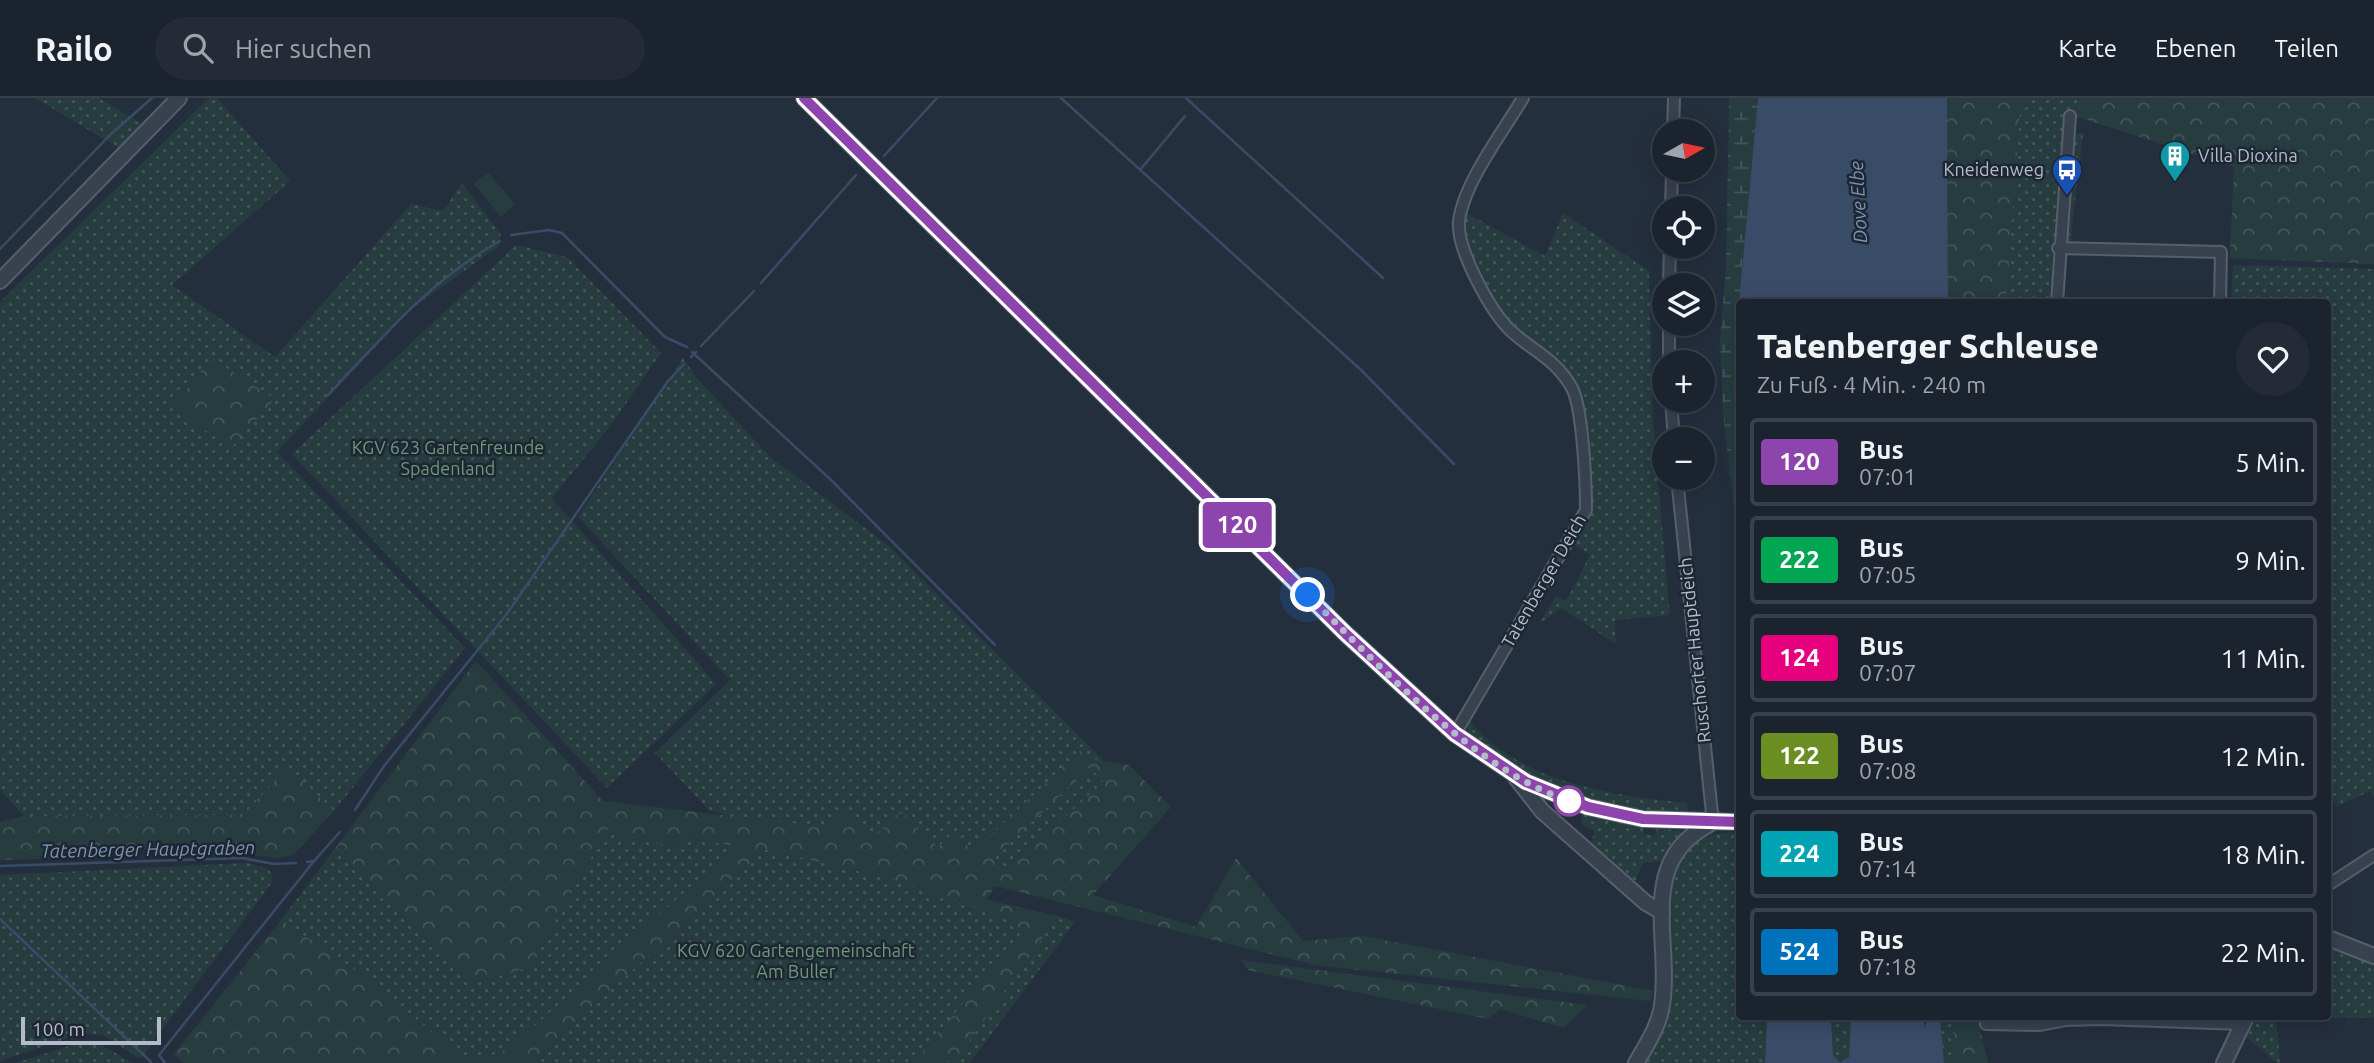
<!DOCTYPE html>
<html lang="de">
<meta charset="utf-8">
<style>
:root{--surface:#1b232e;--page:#242b36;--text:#f1f3f6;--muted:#a0a4aa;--line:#39404a}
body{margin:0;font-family:Ubuntu,sans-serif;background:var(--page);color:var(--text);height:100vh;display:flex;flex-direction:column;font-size:26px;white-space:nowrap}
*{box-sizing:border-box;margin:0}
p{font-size:23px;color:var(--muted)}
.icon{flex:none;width:38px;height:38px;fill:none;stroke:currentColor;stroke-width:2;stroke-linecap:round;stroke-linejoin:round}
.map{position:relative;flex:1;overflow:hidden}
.sheet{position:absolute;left:1736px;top:201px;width:595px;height:721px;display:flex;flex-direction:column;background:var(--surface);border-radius:7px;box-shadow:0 4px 18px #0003,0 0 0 2px var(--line)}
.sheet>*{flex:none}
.badge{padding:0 14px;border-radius:5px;font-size:24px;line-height:46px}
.needle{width:46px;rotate:81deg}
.fabs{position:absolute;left:1652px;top:21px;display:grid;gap:14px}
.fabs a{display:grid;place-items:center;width:63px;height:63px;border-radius:50%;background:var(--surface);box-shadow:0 4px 18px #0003,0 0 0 2px var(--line);font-size:35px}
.scale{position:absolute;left:21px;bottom:18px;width:140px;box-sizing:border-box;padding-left:7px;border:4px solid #b4bcc9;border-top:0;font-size:19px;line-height:24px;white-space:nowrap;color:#b4bcc9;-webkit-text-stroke:5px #1d2633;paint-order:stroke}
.you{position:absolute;width:35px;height:35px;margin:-18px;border:5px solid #fff;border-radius:50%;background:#1a73e8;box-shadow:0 0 0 10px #1a73e833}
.map>.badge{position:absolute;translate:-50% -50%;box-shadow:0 0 0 4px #fff}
.round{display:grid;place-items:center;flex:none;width:74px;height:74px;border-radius:37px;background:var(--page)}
.headline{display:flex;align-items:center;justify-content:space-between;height:119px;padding:0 21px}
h1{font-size:33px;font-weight:800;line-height:52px}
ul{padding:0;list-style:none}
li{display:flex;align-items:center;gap:21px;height:88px;margin:0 14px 10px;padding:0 7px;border:4px solid var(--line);border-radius:7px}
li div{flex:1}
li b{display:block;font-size:26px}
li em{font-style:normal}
li .badge{min-width:77px;font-weight:700;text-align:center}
header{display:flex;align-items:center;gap:42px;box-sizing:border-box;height:98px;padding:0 35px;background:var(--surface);border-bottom:2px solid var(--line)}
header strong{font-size:33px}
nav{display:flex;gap:38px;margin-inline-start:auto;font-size:24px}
.search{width:490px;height:63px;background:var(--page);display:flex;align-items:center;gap:18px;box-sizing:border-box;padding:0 24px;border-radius:38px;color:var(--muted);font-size:26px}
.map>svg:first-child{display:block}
.green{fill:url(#green-dots)}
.forest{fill:url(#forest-crowns);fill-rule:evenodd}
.wetland{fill:url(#wetland-marsh)}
.pitch{fill:#263c3f}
.water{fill:#394c67}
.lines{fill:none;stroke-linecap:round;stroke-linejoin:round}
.stream{stroke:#394c67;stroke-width:2.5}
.minor-casing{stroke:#565f6c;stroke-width:14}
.tertiary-casing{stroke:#565f6c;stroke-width:18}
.minor{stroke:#38414e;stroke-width:10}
.tertiary{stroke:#38414e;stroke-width:14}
.line-casing{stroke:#fff;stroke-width:16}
.line{stroke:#8e44ad;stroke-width:10}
.walk{stroke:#b4bcc9;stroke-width:7;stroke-dasharray:0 12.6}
.stop-dot{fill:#fff;stroke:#8e44ad;stroke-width:3.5}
.labels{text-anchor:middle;stroke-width:5;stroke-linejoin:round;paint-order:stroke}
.poi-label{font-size:18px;fill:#b4bcc9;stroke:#1d2633;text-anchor:start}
.park-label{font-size:18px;fill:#6b9a76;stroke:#1d2633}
.street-label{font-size:18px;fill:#b4bcc9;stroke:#1d2633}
.water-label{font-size:19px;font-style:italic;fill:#7c92b1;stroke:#1d2633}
</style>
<header>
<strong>Railo</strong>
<div class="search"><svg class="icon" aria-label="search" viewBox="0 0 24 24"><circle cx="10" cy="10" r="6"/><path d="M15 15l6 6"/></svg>Hier suchen</div>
<nav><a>Karte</a><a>Ebenen</a><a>Teilen</a></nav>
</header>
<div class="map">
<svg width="2374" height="965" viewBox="0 0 2374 965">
<defs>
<pattern id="green-dots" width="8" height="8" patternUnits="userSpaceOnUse" patternTransform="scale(1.75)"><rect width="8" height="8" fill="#263c3f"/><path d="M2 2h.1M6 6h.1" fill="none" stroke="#435659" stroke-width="1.8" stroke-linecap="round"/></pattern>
<pattern id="forest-crowns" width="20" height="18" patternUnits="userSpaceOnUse" patternTransform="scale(1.75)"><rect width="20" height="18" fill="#263c3f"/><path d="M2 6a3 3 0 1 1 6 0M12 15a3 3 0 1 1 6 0" fill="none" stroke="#435659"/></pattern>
<pattern id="wetland-marsh" width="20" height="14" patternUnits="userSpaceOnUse" patternTransform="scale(1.75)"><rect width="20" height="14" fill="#263c3f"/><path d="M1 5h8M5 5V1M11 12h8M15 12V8" fill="none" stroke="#435659"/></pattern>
</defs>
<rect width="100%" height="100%" fill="#242f3e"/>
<g class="green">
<path d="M35,0h65l43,27 -24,23z"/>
<path d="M209,0h8l73,83 -118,104 103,72 136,-153 32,7 19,-28 39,52 -2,11 -88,63 -134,143 188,196 -131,163 -46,-43 -44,47 -220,1 -24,-26v-488z"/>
<path d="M1947,0h427v166l-144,-6 4,-91 -156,-50 -13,-1 -13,187h-104z"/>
<path d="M2074,35h9l-5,44 -11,-1z"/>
<path d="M2068,83h9l-6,59 5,5 -12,-3z"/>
<path d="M1466,115l79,43 18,-43 86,58 4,153 17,191 -55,5 1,24 -55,-36 -22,16 17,-28 10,5 24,-46 -19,-12 19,-65 -10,-85 -18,-29 -49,-38 -19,-22 -24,-51 -8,-33z"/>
<path d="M516,147l51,12 94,96 -50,72 -59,73 164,186 -109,104 -315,-334z"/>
<path d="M2233,167l141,4v528l-4,-6 -34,16 -8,-18v-486h-97z"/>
<path d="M683,260l13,19 74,80 119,89 228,228 -118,113 -290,-77 -54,-57 75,-73 -152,-163z"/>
<path d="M1468,620c50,65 143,77 219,85l1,11c-24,-2 -52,-1 -76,-7 -49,-11 -109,-36 -144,-74z"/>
<path d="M1582,716l62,13v7l11,2 1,-7 25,1 -2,9 -16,22 -20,2 -9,21 -25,-21 3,-4 -22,-14 5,-14 -13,-7z"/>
<path d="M608,730l11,9 61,10 2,-9 55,8 -227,202 -28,12 -22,-3 -86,-74 -93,-63 53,-70 140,134 55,-17z"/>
<path d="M1739,734l1,185h27l-2,46h-125c10,-15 25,-33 30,-51 3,-11 -1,-26 -1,-37 -2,-61 -14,-144 70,-143z"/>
<path d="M765,751l293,67 17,6 -105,141h-439z"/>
<path d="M247,765l20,5 6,7 -2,9 -131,175 -35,-23 -27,-4 -10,6 -68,23v-186z"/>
<path d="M2328,850l46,16v54l-98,-1 4,46h-3l-32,-27 10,-19h73z"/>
<path d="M1831,919h20l-2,40 -9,5 -7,-7z"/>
<path d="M1940,919h37l11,46h-44z"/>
<path d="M85,943l11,1 37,21h-118z"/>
</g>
<g class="forest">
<path d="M1947,0h74l-15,205h-58z"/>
<path d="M2081,0h293v166l-144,-6 4,-91 -156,-50z"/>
<path d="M211,260l64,41 -43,48 -60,-38z"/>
<path d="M476,563l127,140 222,26 19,-17 27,29 30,-28 37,36 16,-15 19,20 107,-101 17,9 32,5 42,42 -78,88 103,32 40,-69 67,83 60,-5 291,55 -4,10 -335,-36 -320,-79 -9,15 72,15 -103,145 -42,2 104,-124 3,-5 -2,-8 -25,-13 -99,-33 -129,-31 -234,214h-348l-9,-9 107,-134 93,63 86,74 22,3 28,-12 226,-202 -53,-8 -2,9 -62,-10 -11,-9 -79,139 -55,17 -140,-134zM1090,669l13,15 -97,90 -12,-14z"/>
<path d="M288,669l46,44 -41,44 -15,3 -35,-4 -52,1 -12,-7 -65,3 -6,6 -108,3v-38l24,-6 219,-1z"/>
<path d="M1241,862l346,45 -23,23 -64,-19 -12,10 -240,-49z"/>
<path d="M1953,919h24l11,46h-34z"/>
</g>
<path class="wetland" d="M1729,0h29l-24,257 5,200 -16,-142 -3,-75 6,-70z"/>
<path class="pitch" d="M488,74l27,32 -14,13 -27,-33z"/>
<g class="water">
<path d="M1758,0h189l1,205h-208l-1,175 -5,-123z"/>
<path d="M1767,919h64l2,38 7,7 9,-5 2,-40h72l2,10 2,-10h13l4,46h-179z"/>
</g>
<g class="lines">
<g class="stream">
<path d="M1061,0l299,271 94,95"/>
<path d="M1186,0l197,180"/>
<path d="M884,58l53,-58"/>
<path d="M1140,72l45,-54"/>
<path d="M511,137l38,-5 13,3 103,104 22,10"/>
<path d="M0,151l110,-114 42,-37"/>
<path d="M761,185l95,-108"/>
<path d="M701,248l53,-55"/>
<path d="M692,254l138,127 165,166"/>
<path d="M691,259l5,-5"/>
<path d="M328,297c54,-57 102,-115 172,-154"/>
<path d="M355,712l29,-44 122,-151 162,-234 16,-17"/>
<path d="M307,764l7,-1 26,-29"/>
<path d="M0,768l242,-8 32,6 22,-1"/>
<path d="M0,821l151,143"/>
<path d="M165,965l-6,-8 155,-194"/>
</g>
<g class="minor-casing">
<g id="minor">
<path d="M1673,33l1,-33"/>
<path d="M1671,110l1,-38"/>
<path d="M2058,150l163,4 -1,51"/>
<path d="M1669,187l1,-38"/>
<path d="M2057,205l13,-187"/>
<path d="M1669,226v38"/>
<path d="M1671,303l3,38"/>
<path d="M1677,380l36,345"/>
<path d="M1455,636l131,-224c0,-25 -3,-101 -14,-122 -16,-29 -38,-36 -61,-57 -20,-19 -55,-82 -52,-110 5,-39 44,-89 64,-123"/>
<path d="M2328,787l46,-30"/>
<path d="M1986,926l54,1 26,-5 35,-1 141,5"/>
</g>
</g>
<g class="tertiary-casing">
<g id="tertiary">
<path d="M804,0l542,536 109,100 71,48 62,25 55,12 97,3"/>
<path d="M0,183l179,-183"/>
<path d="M1517,681l25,32 104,92 16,9"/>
<path d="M2328,840l46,18"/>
<path d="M1636,965c11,-19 23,-37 26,-58 10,-65 -26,-142 46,-180"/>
<path d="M2224,965l22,-46"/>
</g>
</g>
<use href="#minor" class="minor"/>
<use href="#tertiary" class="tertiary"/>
</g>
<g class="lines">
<g class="line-casing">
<path id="line" d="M804,0l542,536 109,100 71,48 62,25 55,12 97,3"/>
</g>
<use href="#line" class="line"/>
<path class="walk" d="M1308,497c69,69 169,176 261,206"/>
</g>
<defs>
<g id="building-pin" transform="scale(1.575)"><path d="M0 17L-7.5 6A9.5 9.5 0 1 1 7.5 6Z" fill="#0f9aa8" stroke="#1d2633"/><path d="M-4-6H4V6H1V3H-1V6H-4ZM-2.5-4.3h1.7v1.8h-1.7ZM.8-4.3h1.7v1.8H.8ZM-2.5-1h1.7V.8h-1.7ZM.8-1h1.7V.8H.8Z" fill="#fff"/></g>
<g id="bus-pin" transform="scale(1.575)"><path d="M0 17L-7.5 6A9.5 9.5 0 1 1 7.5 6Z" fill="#1a4fb4" stroke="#1d2633"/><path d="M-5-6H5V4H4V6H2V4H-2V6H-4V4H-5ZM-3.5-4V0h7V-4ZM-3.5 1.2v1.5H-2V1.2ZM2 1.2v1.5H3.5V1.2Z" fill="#fff"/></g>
</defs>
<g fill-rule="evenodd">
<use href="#building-pin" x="2175" y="58"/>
<use href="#bus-pin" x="2067" y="72"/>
</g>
<circle class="stop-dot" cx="1569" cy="703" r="14"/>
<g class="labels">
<g class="poi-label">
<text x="2198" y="64">Villa Dioxina</text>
<text x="2044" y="78" text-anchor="end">Kneidenweg</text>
</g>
<g class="park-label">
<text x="448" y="356">KGV 623 Gartenfreunde<tspan x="448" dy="21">Spadenland</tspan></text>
<text x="796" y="859">KGV 620 Gartengemeinschaft<tspan x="796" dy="21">Am Buller</tspan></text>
</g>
<g class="street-label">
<text transform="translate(1544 483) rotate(-60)" y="6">Tatenberger Deich</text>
<text transform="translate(1695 552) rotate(-96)" y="6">Ruschorter Hauptdeich</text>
</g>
<g class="water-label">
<text transform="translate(1858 104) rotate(-93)" y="7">Dove Elbe</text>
<text transform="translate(148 751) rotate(-1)" y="7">Tatenberger Hauptgraben</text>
</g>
</g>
</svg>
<div class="fabs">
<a><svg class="needle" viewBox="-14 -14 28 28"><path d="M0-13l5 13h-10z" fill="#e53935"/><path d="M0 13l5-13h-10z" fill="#a0a4aa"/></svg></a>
<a><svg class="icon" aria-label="locate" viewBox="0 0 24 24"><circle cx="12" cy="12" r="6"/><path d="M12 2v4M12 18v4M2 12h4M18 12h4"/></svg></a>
<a><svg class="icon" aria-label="layers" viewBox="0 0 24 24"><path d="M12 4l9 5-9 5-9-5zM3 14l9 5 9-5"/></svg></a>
<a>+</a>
<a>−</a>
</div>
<div class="scale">100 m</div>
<div class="you" style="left:1308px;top:497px"></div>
<b class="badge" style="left:1237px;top:427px;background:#8e44ad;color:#fff">120</b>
<section class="sheet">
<div class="headline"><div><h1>Tatenberger Schleuse</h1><p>Zu Fuß · 4 Min. · 240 m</p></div><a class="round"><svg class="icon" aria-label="heart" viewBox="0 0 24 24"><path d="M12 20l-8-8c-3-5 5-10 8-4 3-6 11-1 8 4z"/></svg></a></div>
<ul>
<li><span class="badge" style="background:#8e44ad;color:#fff">120</span><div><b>Bus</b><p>07:01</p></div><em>5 Min.</em></li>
<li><span class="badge" style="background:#00a651;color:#fff">222</span><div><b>Bus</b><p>07:05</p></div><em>9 Min.</em></li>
<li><span class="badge" style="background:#e6007e;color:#fff">124</span><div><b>Bus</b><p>07:07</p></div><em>11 Min.</em></li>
<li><span class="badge" style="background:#6b8e23;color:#fff">122</span><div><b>Bus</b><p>07:08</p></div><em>12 Min.</em></li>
<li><span class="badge" style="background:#00a3b4;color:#fff">224</span><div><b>Bus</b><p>07:14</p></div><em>18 Min.</em></li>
<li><span class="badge" style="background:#0072bc;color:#fff">524</span><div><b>Bus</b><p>07:18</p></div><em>22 Min.</em></li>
</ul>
</section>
</div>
